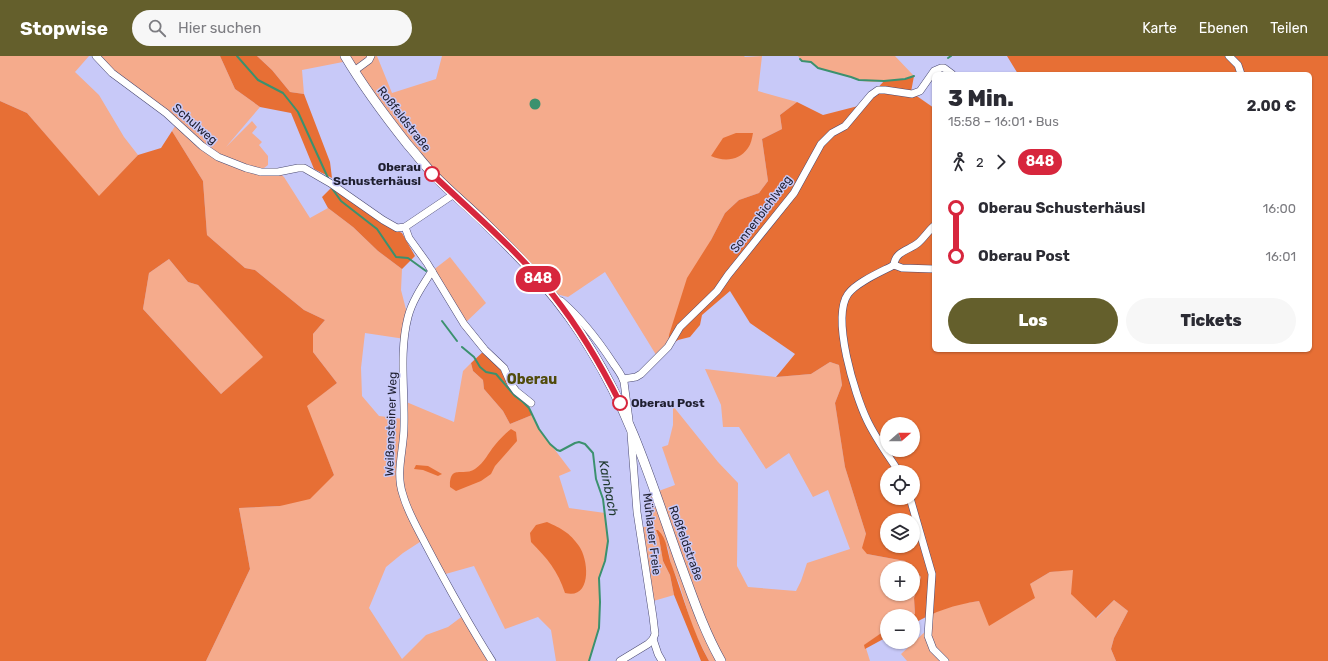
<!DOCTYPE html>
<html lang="de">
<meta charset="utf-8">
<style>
:root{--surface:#fff;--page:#f7f7f7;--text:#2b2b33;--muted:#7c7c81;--accent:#645f2c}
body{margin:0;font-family:Rubik,sans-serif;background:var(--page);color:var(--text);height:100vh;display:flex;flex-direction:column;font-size:15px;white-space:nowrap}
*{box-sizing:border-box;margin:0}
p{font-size:13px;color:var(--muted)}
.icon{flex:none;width:22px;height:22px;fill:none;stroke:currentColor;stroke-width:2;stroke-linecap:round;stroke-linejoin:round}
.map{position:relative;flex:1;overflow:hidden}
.details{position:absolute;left:932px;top:16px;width:380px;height:280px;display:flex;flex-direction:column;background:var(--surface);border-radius:6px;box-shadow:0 1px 3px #0004}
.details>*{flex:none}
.badge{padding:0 8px;border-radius:13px;font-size:14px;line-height:26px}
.needle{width:26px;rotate:70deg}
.controls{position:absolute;left:880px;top:361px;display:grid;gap:8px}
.controls a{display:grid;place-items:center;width:40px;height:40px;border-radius:50%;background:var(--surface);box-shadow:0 1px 3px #0004;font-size:20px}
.map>.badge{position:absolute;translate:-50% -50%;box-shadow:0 0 0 2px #fff}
.legs{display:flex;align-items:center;gap:6px;height:44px;padding:0 16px;font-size:13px}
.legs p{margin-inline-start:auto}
.overview{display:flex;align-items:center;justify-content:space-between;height:68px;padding:0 16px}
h1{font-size:22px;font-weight:800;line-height:30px}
.button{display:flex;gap:8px;margin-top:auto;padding:8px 16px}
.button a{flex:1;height:46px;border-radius:24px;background:var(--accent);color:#fff;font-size:16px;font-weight:800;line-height:46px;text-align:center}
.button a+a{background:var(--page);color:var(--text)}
ul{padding:0 16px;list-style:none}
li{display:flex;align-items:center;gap:14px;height:48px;font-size:15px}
li i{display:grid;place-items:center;width:6px;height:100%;margin:0 5px;background:currentColor}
li i::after{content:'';width:10px;height:10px;margin:-5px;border:3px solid;border-radius:50%;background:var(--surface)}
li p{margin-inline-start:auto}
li:first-child i{background:linear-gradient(#0000 50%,currentColor 0)}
li:last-child i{background:linear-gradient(currentColor 50%,#0000 0)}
header{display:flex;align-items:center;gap:24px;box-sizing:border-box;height:56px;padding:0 20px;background:var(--accent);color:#fff}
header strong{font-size:19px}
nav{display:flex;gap:22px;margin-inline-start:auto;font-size:14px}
.search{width:280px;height:36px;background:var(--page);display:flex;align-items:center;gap:10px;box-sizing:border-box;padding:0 14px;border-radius:22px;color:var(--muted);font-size:15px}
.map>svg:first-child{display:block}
.green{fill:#f5ab8c}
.forest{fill:#e76f35;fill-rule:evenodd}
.water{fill:#3b916e}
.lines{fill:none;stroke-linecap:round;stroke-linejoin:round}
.stream{stroke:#3b916e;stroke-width:2}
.street-casing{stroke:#4a4971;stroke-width:8}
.secondary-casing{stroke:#4a4971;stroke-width:10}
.street{stroke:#fff;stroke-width:7}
.secondary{stroke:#fff;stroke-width:9}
.line-1-casing{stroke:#fff;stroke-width:9}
.line-1{stroke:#d7263d;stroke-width:6}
.stop-1-dot{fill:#fff;stroke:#d7263d;stroke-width:2}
.labels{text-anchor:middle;stroke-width:3;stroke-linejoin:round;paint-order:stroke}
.street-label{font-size:12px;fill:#1f1f30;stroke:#c8c9f8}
.stop-label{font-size:12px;font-weight:bold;fill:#1f1f30;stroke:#c8c9f8;text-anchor:end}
.water-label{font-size:13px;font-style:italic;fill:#1e382d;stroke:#c8c9f8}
.quarter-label{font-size:14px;font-weight:bold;fill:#514b0b;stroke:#c8c9f8}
</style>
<header>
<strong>Stopwise</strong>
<div class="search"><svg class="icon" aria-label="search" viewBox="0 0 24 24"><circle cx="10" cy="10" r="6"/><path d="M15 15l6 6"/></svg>Hier suchen</div>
<nav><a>Karte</a><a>Ebenen</a><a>Teilen</a></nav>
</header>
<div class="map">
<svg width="1328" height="605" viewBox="0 0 1328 605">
<rect width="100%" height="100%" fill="#c8c9f8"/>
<g class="green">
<path d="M0,0h89l-14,16 24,23 25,42 14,18 -39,42 -72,-84 -27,-12z"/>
<path d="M96,0h124l15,33 25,18 -34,40 26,-26 5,6 -5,6 10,9 -3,3 9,11v9l-4,3h-18l32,4 6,5 26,41 18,-10 25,19 25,24 24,18 -1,21 7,27 -3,22 -40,-6 -4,35 1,28 17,20 25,3v-18l50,21 9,-51 8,-8 2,8 10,9 1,9 19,22 7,13 22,-9 7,14 32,42 -12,5 10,32 36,5 3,28 -3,20 -6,17 1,24 -1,26 -10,33h-33l-5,-31 -13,-13 -33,12 -31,-63 -32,9 -19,-35 -20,13 -17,14 -17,41 33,51 24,-24 22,-8 16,-12 28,46h-286l44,-92 -11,-61 41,-2 54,-31 -28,-69 31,-23 -24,-31v-18l12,-14 -21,-10 -49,-40 -10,-2 -38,-33 -4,-54 -31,-50 5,-8z"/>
<path d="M257,0h120l15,37 44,-14 6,-23h302l1,1 17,-1 -4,35 39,11 -17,13 2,14 -20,10 6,42 -9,12 -20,7 -14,13 -14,27 -43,107 -10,11 -53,-86 -37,25 -16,-4 -120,-119 -84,-113 -46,9 2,24 -14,-2 -18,-22z"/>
<path d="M798,0h97l19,20c-13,4 -44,8 -56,4 -12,-4 -24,-7 -36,-11 -9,-2 -8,-7 -20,-8z"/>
<path d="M450,201l36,46 -22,21 -32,-53z"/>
<path d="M169,203l19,23 10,3 66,72 -43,37 -78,-85 6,-36z"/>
<path d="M830,306l9,3 3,20 -7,18 10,64 21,67 1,20 38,7 7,7h-25v26h26v-25l8,8 -7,21 1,17 -3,1h-25v13l-22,16 5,16h-161l-16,-32 -14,-46 -8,-18 -3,-17 -12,-17 3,7 4,23 7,14 4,20 -24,7 -11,-74 10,-2 -4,-30 30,-11 -13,-38 6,-2 5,-20v-19l45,56 20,21 -1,83 11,21 48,4 5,-10 6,-18 43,-14 -22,-59 -15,7 -24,-44 -23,16 -27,-42h-16l-2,-22 -16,-36 71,8 35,-3z"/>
<path d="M1074,513l23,49 17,-18 14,11 -14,27 -3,11 5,12h-209l-6,-7 27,-25 1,-15 29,-10 21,-3 11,24 40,-41 20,-12z"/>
</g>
<g class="forest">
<path d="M220,0h37l15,14 18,22 14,2 26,68 2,16 -18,-9 -23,-56 -31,-6 -25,-18z"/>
<path d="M1007,0h321v605h-212l-5,-12 3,-11 14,-27 -14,-11 -18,18 -25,-24 2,-24 -23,2 -20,12 5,14 -46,28 -10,-25c-25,4 -44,10 -66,23l-1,-8 3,-2 -1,-16 7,-21 -16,-16 -38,-7 -5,-6 4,-14 -21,-67 -10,-64 7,-18 -3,-20 -9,-3 -19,12 -35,3 19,-23 -45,-31 -20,-32 -28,24 -2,10 -10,12 -12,3 -10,7 1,-12 18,-57 24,-38 14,-27 14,-13 20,-7 9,-12 -6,-42 20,-10 -2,-14 17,-13 26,13 39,-10 22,-24 21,-2 9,-3 -3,16 23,16v242h376v-276h-292zM887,368h26v26h-26zM887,416h26v26h-26zM887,464h26v26h-26z"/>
<path d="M0,45l27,12 72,83 39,-41 23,-7 11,-17 31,50 4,54 38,33 10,2 49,40 21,10 -12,14v18l24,31 -30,23 27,69 -24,24 -30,7 -41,2 11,61 -44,92h-206zM169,203l19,23 10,3 65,72 -42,37 -78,-85 6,-36z"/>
<path d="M736,77h17c-1,5 -2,11 -5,15 -9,13 -24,14 -37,8l12,-18z"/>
<path d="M332,131l49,36 21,10 13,23 -13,13 -24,-18 -25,-24 -25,-19 -6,-11z"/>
<path d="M485,294l15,13 11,21 18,24 3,7 -22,9 -7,-13 -19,-22 -1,-9 -10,-9 -2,-8z"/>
<path d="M511,373l5,3 1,9 -22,25 -4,8 -10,7 -25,10 -6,-4c-1,-24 14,-10 25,-18 10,-7 13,-16 20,-24 5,-6 10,-11 16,-16z"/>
<path d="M416,409l12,1 14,8 -4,2 -15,-6 -9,-1z"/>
<path d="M547,466c15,7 22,10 32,24 10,14 13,54 -14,47 -7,-22 -18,-35 -34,-51l-1,-9 6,-8z"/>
<path d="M656,474h2c10,9 9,24 14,36 12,32 20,65 37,95h-8l-27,-66 -4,-20 -7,-14 -4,-23z"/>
<path d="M887,573v8l-22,12 -1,-4z"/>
</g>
<circle class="water" cx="535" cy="48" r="5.5"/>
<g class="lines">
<g class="stream">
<path d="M237,0l21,24 25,13 15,19 30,66"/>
<path d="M948,2l3,-2"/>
<path d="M800,3l2,2 9,1 7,6 33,9 8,3 25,1 21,-2 9,-3"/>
<path d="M331,131l10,14 36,28 19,28 12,1 18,13"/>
<path d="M442,265l15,20"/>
<path d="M462,291l12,10 6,10 6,5 10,2 19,22 8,6 6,6 10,21 11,15 7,6 3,1 15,-8 4,-1 6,2 8,9 3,26 7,20 5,42 -3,20 -6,17 1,24 -1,26 -10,33"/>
</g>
<g class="street-casing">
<g id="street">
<path d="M96,0l16,17 54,40 36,33 16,11 28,11 15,4h17l20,-4h6l26,15 53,37 14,8 8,-1 49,-33"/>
<path d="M1229,0l9,9 3,9"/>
<path d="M354,15l15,-11 2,-4"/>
<path d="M405,171l4,11 18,25 37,61 21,26 19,18 7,16 5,7 15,12"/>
<path d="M894,209c-13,7 -37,17 -46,29 -17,24 7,101 19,126 9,19 21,35 32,52"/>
<path d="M894,209c1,-14 16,-15 24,-22 6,-5 10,-12 16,-17"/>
<path d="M894,209l8,3 32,1"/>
<path d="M432,215c-9,14 -20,30 -24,46 -9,35 -3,73 -4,109 0,24 -9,46 -1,69 5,18 15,34 23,50 21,40 42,78 66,116"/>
<path d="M561,245c21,18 37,39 52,62 4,6 9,12 11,19l5,38"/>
<path d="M623,323l13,-2 5,-3 27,-27 12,-20 37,-36 11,-16 66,-82 27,-49 11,-11 13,-7 26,-31 7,-5h7l27,4 8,-3 14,-20 7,-3h3l8,6"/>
<path d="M631,378l6,78 16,105 2,17 -2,5 5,15 4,7"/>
<path d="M910,442l22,76 -4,62 5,13 12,12"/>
<path d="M620,605l28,-17 5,-5"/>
</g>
</g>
<g class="secondary-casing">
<path id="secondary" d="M345,0c19,32 40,60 63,89 9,10 17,21 26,30 16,17 34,31 50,47 40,39 79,80 107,128 40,64 63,140 88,210 13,35 24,69 42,101"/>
</g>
<use href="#street" class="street"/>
<use href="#secondary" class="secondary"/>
</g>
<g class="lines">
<g class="line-1-casing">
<path id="line-1" d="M432,118c41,39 85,76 121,121 26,33 48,70 67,108"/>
</g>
<use href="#line-1" class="line-1"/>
</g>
<g class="stop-1-dot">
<circle cx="432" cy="118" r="7"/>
<circle cx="620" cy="347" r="7"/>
</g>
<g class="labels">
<g class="street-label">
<text transform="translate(404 63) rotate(52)" y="4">Roßfeldstraße</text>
<text transform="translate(195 68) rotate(41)" y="4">Schulweg</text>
<text transform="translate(761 158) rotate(-53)" y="4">Sonnenbichlweg</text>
<text transform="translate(391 368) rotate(-88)" y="4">Weißensteiner Weg</text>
<text transform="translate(652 478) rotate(83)" y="4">Mühlauer Freie</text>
<text transform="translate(686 487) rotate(70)" y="4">Roßfeldstraße</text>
</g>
<g class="stop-label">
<text x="421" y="115">Oberau<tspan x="421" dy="14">Schusterhäusl</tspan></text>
<text x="631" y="351" text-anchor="start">Oberau Post</text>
</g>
<g class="water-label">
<text transform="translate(609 432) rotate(79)" y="5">Kainbach</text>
</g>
<g class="quarter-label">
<text x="532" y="328">Oberau</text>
</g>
</g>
</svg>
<div class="controls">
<a><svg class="needle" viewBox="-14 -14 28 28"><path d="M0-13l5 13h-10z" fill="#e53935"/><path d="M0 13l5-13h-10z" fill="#7c7c81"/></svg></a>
<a><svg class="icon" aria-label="locate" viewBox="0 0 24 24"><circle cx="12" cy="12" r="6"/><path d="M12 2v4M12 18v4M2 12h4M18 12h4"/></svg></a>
<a><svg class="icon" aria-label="layers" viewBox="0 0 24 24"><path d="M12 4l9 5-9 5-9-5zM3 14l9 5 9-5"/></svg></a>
<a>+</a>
<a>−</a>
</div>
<b class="badge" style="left:538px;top:223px;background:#d7263d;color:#fff">848</b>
<section class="details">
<div class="overview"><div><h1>3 Min.</h1><p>15:58 – 16:01 · Bus</p></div><b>2.00 €</b></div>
<div class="legs"><svg class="icon" aria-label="walk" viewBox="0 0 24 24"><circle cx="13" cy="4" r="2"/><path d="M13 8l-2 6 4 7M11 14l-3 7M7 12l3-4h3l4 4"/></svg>2<svg class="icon" aria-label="forward" viewBox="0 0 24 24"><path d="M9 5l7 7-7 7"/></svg><b class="badge" style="background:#d7263d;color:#fff">848</b></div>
<ul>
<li><i style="color:#d7263d"></i><b>Oberau Schusterhäusl</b><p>16:00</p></li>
<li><i style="color:#d7263d"></i><b>Oberau Post</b><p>16:01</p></li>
</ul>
<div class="button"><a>Los</a><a>Tickets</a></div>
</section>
</div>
